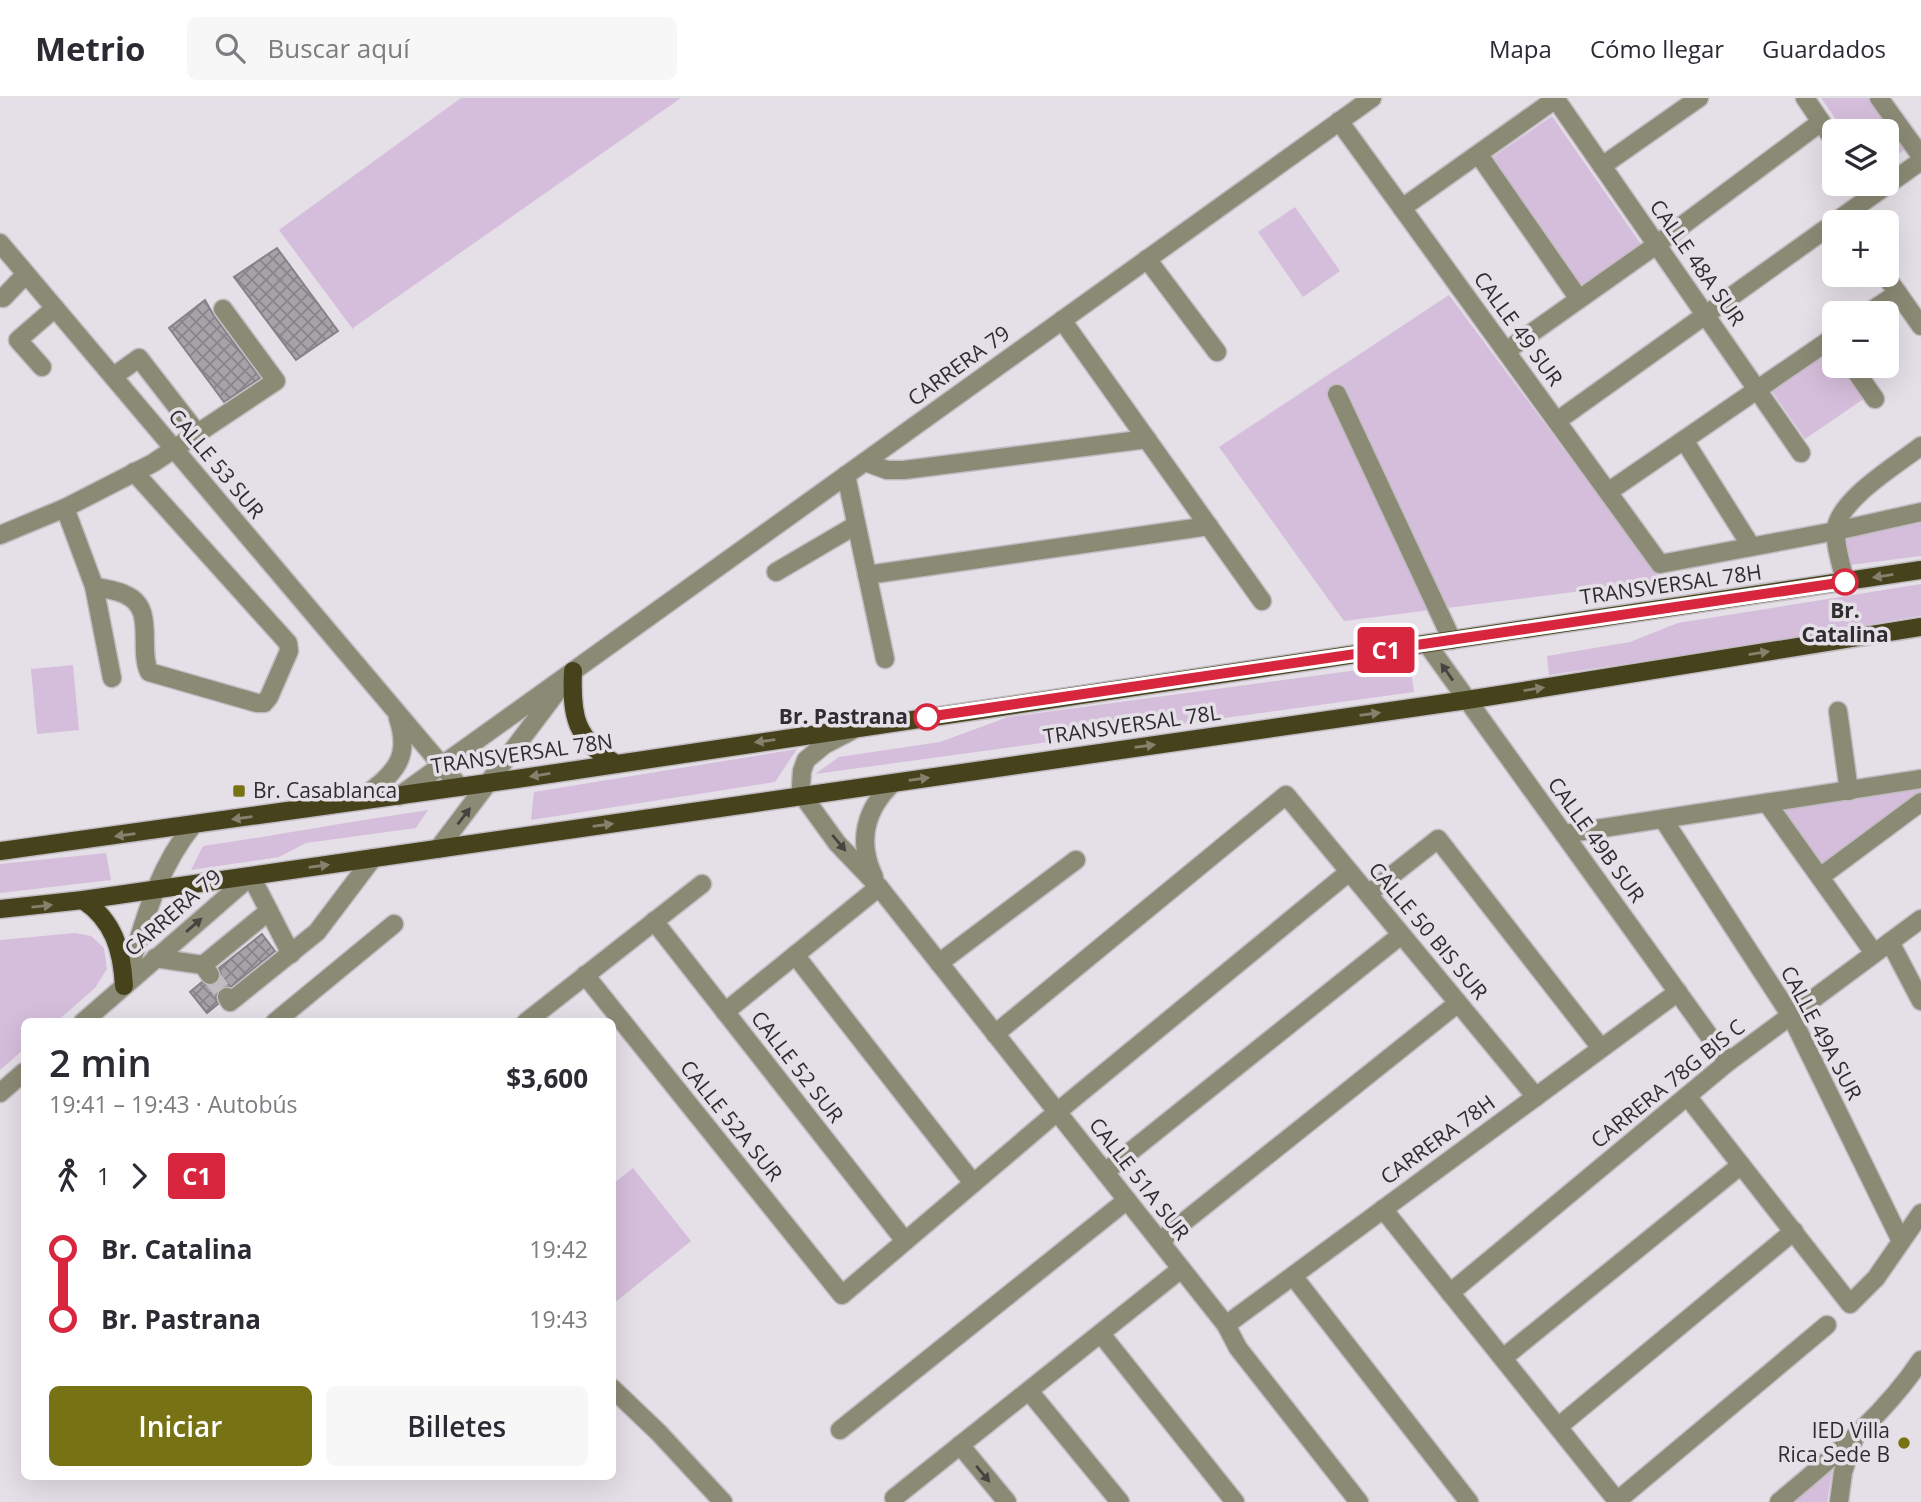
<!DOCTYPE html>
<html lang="es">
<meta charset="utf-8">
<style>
:root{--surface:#fff;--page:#f7f7f7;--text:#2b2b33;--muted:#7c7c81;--line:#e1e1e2;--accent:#777214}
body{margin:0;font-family:"Open Sans",sans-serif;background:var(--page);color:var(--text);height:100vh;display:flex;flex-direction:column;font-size:26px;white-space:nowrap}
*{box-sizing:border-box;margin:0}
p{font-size:23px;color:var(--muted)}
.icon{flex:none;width:38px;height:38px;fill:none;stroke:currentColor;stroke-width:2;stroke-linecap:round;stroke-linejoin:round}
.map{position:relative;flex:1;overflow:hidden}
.sheet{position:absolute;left:21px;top:920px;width:595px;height:462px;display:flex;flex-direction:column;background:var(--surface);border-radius:10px;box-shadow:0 7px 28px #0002}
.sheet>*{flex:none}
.badge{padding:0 14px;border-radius:5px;font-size:24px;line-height:46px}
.buttons{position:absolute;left:1822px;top:21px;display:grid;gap:14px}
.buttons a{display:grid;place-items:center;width:77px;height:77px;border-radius:10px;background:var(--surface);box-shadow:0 7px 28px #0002;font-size:35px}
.map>.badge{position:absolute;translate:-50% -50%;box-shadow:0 0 0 4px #fff}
.legs{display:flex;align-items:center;gap:10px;height:77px;padding:0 28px;font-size:23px}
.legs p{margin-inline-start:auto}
.overview{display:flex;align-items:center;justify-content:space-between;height:119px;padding:0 28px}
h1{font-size:38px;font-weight:600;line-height:52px}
.primary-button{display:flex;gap:14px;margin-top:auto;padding:14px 28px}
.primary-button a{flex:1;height:80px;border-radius:10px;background:var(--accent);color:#fff;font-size:28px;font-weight:600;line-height:80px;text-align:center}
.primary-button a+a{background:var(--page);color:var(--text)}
ul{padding:0 28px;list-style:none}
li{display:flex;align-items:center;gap:24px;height:70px;font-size:26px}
li i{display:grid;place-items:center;width:10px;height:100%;margin:0 9px;background:currentColor}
li i::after{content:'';width:18px;height:18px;margin:-9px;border:5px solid;border-radius:50%;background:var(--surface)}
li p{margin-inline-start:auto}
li:first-child i{background:linear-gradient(#0000 50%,currentColor 0)}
li:last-child i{background:linear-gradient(currentColor 50%,#0000 0)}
header{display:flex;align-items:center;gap:42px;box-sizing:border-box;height:98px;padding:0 35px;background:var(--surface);border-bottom:2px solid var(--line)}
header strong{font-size:33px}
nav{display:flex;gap:38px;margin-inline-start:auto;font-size:24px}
.search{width:490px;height:63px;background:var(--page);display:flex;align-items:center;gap:18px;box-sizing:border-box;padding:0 24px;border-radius:10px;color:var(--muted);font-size:26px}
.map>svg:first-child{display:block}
.green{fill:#d5bedb}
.building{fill:url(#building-cross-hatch);stroke:#878288;stroke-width:2}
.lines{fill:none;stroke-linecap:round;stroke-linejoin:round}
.minor-tunnel{stroke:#c1bbc2;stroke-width:18;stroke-dasharray:18 9;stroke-linecap:butt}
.minor-casing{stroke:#c1bbc2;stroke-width:21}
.major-casing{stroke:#c1bbc2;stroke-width:21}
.minor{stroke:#8a8a75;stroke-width:18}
.major{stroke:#45421c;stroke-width:18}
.oneway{fill:#85816d}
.oneway2{fill:#464441}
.line-1-casing{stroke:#fff;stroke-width:16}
.line-1{stroke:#d7263d;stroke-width:10}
.stop-1-dot{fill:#fff;stroke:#d7263d;stroke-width:3.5}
.poi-dot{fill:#777214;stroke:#e5dfe7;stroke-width:2.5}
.labels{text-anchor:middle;stroke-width:7;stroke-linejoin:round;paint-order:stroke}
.street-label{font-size:21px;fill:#2f2d30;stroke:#e5dfe7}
.stop-label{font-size:21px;font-weight:bold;fill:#2f2d30;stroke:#e5dfe7}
.poi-label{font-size:21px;fill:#2f2d30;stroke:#e5dfe7;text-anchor:start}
</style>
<header>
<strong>Metrio</strong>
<div class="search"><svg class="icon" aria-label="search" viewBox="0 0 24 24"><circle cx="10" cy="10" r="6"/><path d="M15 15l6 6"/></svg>Buscar aquí</div>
<nav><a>Mapa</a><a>Cómo llegar</a><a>Guardados</a></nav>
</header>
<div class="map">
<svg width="1921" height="1404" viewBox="0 0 1921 1404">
<defs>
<pattern id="building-cross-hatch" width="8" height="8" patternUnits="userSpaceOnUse" patternTransform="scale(1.75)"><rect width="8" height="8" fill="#a7a1a8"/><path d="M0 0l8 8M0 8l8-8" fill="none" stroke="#888489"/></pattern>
</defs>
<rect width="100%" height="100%" fill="#e5dfe7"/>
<g class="green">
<path d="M461,0h220l-328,230 2,4 -76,-102z"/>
<path d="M1821,0h47l36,52 -17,12 -1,-31h-42z"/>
<path d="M1552,18l91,131 -62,42 -91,-130z"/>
<path d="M1295,109l45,64 -37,26 -45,-65z"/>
<path d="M1449,197l213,286 -318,40 -125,-174z"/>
<path d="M1831,251l3,4v13h9l22,32 -60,41 -34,-49z"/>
<path d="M1921,423v35l-71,9 -5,-27z"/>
<path d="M1921,486v32l-186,32 -186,27 -2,-19 83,-14 48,-19z"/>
<path d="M1410,565l4,29 -599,82 24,-17 101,-15 68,-25z"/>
<path d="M73,567l6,65 -42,4 -6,-65z"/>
<path d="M797,651l-22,33 -244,38 3,-28z"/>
<path d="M1921,687v7l-99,73 -39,-55z"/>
<path d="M428,712l-12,18 -110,15 -27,14 -88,13 12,-24c75,-11 150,-25 225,-36z"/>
<path d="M106,755l5,27 -111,13v-29z"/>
<path d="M75,835l16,3 13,12 3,21 -12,19 -39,34h-32v27l-24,21v-130z"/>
<path d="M633,1070l58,73 -78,63v-120z"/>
<path d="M1833,1370l-6,34h-36z"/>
</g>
<g class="building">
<path d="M277,150l61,83 -42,29 -62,-83z"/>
<path d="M205,202l9,16 46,62 -36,24 -55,-74z"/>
<path d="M262,836l13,17 -44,36 -10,1 -5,9 2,7 -11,9 -17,-21 12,-10 8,4 7,-2 4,-9 -2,-7z"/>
</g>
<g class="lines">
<path class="minor-tunnel" d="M210,877l17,22"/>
<g class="minor-casing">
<g id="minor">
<path d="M1555,0l246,355"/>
<path d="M1805,0l29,43"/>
<path d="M1879,0l42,58"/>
<path d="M1339,23l321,443 176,-33 85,-19"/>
<path d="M1479,57l100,144"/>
<path d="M1602,68l97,-68"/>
<path d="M1402,110l155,-110"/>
<path d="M1835,124l86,-61"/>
<path d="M0,145l460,544"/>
<path d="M1147,161l70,93"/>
<path d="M1885,177l36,51"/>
<path d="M3,200l23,-24"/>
<path d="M1868,215l30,-20"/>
<path d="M1062,222l200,281"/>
<path d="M1506,253l150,-106 165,-123"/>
<path d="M1852,268l23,33"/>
<path d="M42,269l-24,-27 37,-32"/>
<path d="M114,278l25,-18 59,76"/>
<path d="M1337,296l115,246"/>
<path d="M1557,323l277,-198"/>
<path d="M1684,342l67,106"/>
<path d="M865,364l22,8h17l243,-31"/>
<path d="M846,377l39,184"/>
<path d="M1608,394l226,-155"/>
<path d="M65,410l29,78 18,92"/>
<path d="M0,437l65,-27 88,-45 123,-82 -53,-72"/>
<path d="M776,474l80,-47"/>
<path d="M867,477l342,-49"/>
<path d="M1845,484c-3,-16 -11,-38 -9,-54 5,-30 62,-64 85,-82"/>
<path d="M94,488c10,3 23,4 32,9 30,13 12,53 23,77l108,31h7l5,-6 20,-46 -1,-8 -154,-171"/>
<path d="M1427,546l301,418"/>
<path d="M1838,613l11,80"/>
<path d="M851,633l-27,14 -18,15 -4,11 -1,15 2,10 34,47 42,44 347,438 12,23 121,154"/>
<path d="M399,698l973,-698"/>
<path d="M358,703c32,-25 55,-39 40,-83"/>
<path d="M1767,705l107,150"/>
<path d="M1663,721l128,197 110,225"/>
<path d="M1564,736l357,-55"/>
<path d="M438,751l124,-164"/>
<path d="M874,779c-17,-35 -9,-68 19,-94"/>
<path d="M1820,779l101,-75"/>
<path d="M1368,796l70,-55 163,209"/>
<path d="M654,823l251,320"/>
<path d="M1890,844l31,59"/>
<path d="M795,857l178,228"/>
<path d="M155,860l48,7 7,10"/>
<path d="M939,865l137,-103"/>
<path d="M203,867l66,-54"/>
<path d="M585,877l257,320 215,-183 292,-240"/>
<path d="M124,888c19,-58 30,-113 69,-161"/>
<path d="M227,899l3,5 87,-70 56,-74"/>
<path d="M725,914l154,-125"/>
<path d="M83,924l168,-146 40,78"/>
<path d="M275,924l119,-98"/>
<path d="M526,924l176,-138"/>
<path d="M995,936l291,-239 250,302"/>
<path d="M0,995l24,-21"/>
<path d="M1687,998l163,208 26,-26 45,-65"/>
<path d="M1105,1074l296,-237"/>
<path d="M1383,1111l235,293"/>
<path d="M1160,1143l298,-238"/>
<path d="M1293,1178l176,226"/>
<path d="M1450,1195l278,-231 193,-143"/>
<path d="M1226,1227l452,-333"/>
<path d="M1101,1236l134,168"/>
<path d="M1503,1260l238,-193"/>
<path d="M612,1290l47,45 64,69"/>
<path d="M1029,1293l91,111"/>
<path d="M1558,1329l236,-196"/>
<path d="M840,1332l287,-230"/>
<path d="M960,1347l47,57"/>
<path d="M894,1400l287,-229"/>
<path d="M1617,1403l210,-176"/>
<path d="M1779,1404c51,-43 104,-85 142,-142"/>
<path d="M1839,1404l4,-30 11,-33"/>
</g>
</g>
<g class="major-casing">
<g id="major">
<path d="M573,573c-2,45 2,68 43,93"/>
<path d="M0,753l516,-72 1405,-209"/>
<path d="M83,802c31,21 39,50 41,86"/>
<path d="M0,811l83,-9 1384,-200 454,-73"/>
</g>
</g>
<use href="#minor" class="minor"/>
<use href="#major" class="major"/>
</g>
<defs><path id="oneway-solid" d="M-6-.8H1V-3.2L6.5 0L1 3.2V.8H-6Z" transform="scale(1.75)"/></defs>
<g class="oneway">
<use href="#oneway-solid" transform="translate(1883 478) rotate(171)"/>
<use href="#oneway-solid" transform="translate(1759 555) rotate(-9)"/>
<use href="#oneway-solid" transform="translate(1534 591) rotate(-9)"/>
<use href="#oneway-solid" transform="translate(1370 616) rotate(-8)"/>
<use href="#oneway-solid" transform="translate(765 643) rotate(172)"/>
<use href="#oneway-solid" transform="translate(1145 648) rotate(-8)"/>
<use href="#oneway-solid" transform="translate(540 677) rotate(171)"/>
<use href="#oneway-solid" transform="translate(919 681) rotate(-8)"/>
<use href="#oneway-solid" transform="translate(242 720) rotate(172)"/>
<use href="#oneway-solid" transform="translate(603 727) rotate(-8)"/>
<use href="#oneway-solid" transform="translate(125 737) rotate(172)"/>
<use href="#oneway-solid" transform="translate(319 768) rotate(-8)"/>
<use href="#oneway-solid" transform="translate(42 808) rotate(-6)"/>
</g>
<g class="oneway2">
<use href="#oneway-solid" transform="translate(1447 574) rotate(-125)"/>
<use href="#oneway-solid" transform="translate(464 718) rotate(-53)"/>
<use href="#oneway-solid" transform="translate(839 745) rotate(50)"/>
<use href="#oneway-solid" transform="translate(194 827) rotate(-41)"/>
<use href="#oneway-solid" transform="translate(983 1376) rotate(50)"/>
</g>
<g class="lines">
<g class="line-1-casing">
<path id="line-1" d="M927,619l918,-135"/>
</g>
<use href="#line-1" class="line-1"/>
</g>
<g class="stop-1-dot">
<circle cx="1845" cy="484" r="12"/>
<circle cx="927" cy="619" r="12"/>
</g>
<g class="poi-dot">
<rect x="232" y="686" width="14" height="14" rx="3.5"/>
<circle cx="1904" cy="1345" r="7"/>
</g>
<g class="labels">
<g class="street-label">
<text transform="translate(1697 165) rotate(55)" y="7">CALLE 48A SUR</text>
<text transform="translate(1518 231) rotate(54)" y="7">CALLE 49 SUR</text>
<text transform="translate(959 268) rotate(-36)" y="7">CARRERA 79</text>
<text transform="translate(216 366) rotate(50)" y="7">CALLE 53 SUR</text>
<text transform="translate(1671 487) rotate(-8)" y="7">TRANSVERSAL 78H</text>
<text transform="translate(1132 627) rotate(-8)" y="7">TRANSVERSAL 78L</text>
<text transform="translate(522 656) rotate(-8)" y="7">TRANSVERSAL 78N</text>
<text transform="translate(1596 742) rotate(54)" y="7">CALLE 49B SUR</text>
<text transform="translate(173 815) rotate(-41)" y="7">CARRERA 79</text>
<text transform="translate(1428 833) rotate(50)" y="7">CALLE 50 BIS SUR</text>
<text transform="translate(1821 935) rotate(62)" y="7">CALLE 49A SUR</text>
<text transform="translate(797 969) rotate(52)" y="7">CALLE 52 SUR</text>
<text transform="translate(1668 986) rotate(-39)" y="7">CARRERA 78G BIS C</text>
<text transform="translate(731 1023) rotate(51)" y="7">CALLE 52A SUR</text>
<text transform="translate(1438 1042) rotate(-36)" y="7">CARRERA 78H</text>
<text transform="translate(1139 1081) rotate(52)" y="7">CALLE 51A SUR</text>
</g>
<g class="stop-label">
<text x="1845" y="520">Br.<tspan x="1845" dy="24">Catalina</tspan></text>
<text x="908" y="626" text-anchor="end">Br. Pastrana</text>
</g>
<g class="poi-label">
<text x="253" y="700">Br. Casablanca</text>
<text x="1890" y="1340" text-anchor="end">IED Villa<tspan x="1890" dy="24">Rica Sede B</tspan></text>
</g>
</g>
</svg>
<div class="buttons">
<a><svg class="icon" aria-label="layers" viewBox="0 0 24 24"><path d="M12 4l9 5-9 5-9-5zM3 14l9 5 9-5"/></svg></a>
<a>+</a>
<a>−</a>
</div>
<b class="badge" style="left:1386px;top:552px;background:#d7263d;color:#fff">C1</b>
<section class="sheet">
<div class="overview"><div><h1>2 min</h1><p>19:41 – 19:43 · Autobús</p></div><b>$3,600</b></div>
<div class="legs"><svg class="icon" aria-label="walk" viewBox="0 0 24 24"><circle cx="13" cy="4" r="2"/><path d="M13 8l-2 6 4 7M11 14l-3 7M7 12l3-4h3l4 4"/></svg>1<svg class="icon" aria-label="forward" viewBox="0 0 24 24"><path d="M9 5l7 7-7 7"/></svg><b class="badge" style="background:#d7263d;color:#fff">C1</b></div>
<ul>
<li><i style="color:#d7263d"></i><b>Br. Catalina</b><p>19:42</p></li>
<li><i style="color:#d7263d"></i><b>Br. Pastrana</b><p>19:43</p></li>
</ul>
<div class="primary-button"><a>Iniciar</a><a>Billetes</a></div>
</section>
</div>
